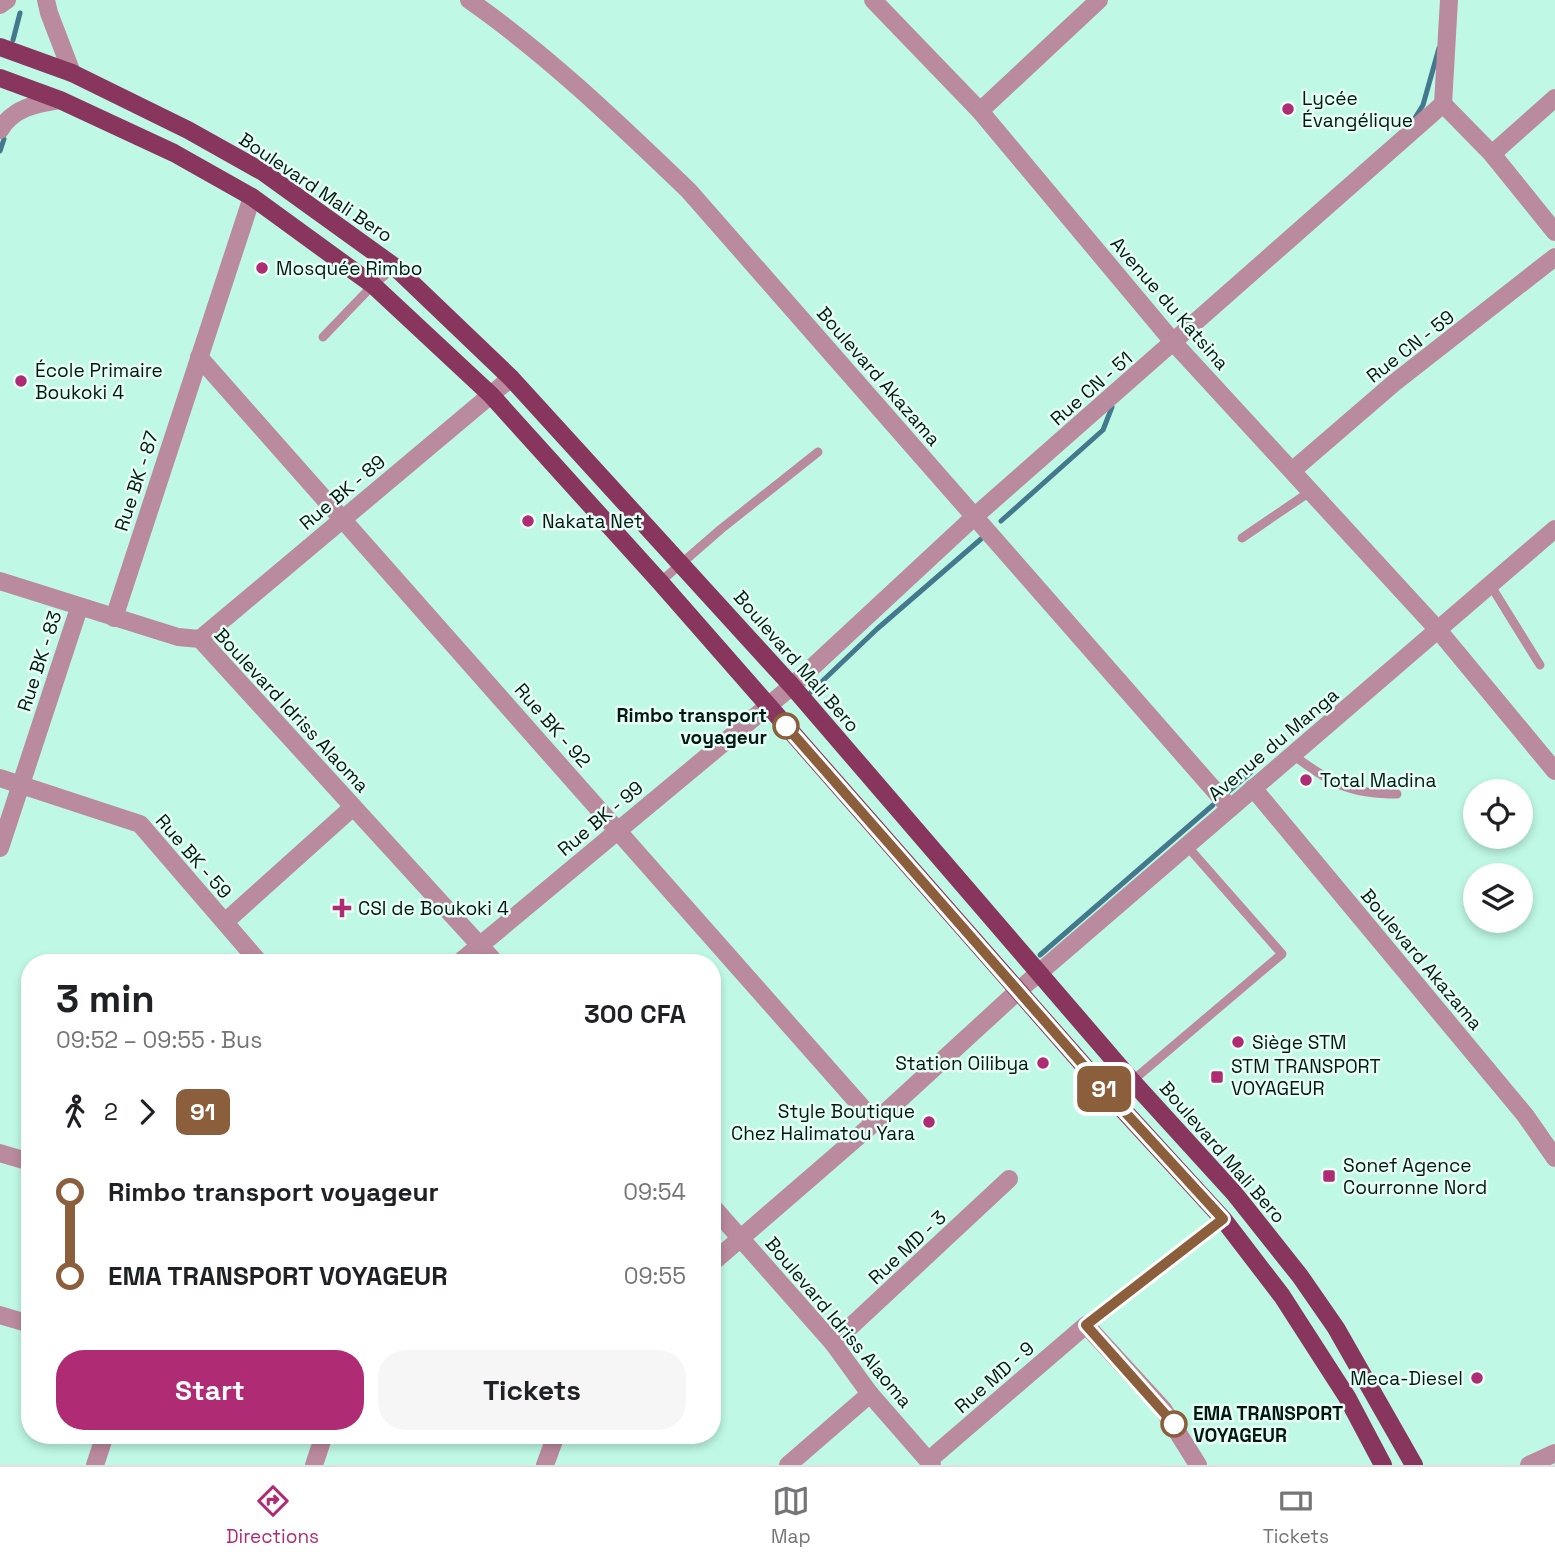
<!DOCTYPE html>
<meta charset="utf-8">
<style>
:root{--surface:#fff;--page:#f6f6f6;--text:#202124;--muted:#757577;--line:#e0e0e0;--accent:#af2b73}
body{margin:0;font-family:"Space Grotesk",sans-serif;background:var(--page);color:var(--text);height:100vh;display:flex;flex-direction:column;font-size:26px;white-space:nowrap}
*{box-sizing:border-box;margin:0}
p{font-size:23px;color:var(--muted)}
.icon{flex:none;width:38px;height:38px;fill:none;stroke:currentColor;stroke-width:2;stroke-linecap:round;stroke-linejoin:round}
.map{position:relative;flex:1;overflow:hidden}
.drawer{position:absolute;left:21px;top:954px;width:700px;height:490px;display:flex;flex-direction:column;background:var(--surface);border-radius:28px;box-shadow:0 4px 10px #0003}
.drawer>*{flex:none}
.badge{padding:0 14px;border-radius:10px;font-size:24px;line-height:46px}
.tools{position:absolute;left:1463px;top:779px;display:grid;gap:14px}
.tools a{display:grid;place-items:center;width:70px;height:70px;border-radius:50%;background:var(--surface);box-shadow:0 4px 10px #0003;font-size:35px}
.map>.badge{position:absolute;translate:-50% -50%;box-shadow:0 0 0 4px #fff}
.legs{display:flex;align-items:center;gap:10px;height:77px;padding:0 35px;font-size:23px}
.legs p{margin-inline-start:auto}
.summary{display:flex;align-items:center;justify-content:space-between;height:119px;padding:0 35px}
h1{font-size:38px;font-weight:800;line-height:52px}
.primary-button{display:flex;gap:14px;margin-top:auto;padding:14px 35px}
.primary-button a{flex:1;height:80px;border-radius:28px;background:var(--accent);color:#fff;font-size:28px;font-weight:800;line-height:80px;text-align:center}
.primary-button a+a{background:var(--page);color:var(--text)}
ul{padding:0 35px;list-style:none}
li{display:flex;align-items:center;gap:24px;height:84px;font-size:26px}
li i{display:grid;place-items:center;width:10px;height:100%;margin:0 9px;background:currentColor}
li i::after{content:'';width:18px;height:18px;margin:-9px;border:5px solid;border-radius:50%;background:var(--surface)}
li p{margin-inline-start:auto}
li:first-child i{background:linear-gradient(#0000 50%,currentColor 0)}
li:last-child i{background:linear-gradient(currentColor 50%,#0000 0)}
.dock{display:flex;justify-content:space-around;align-items:center;height:98px;border-top:2px solid var(--line);background:var(--surface);font-size:19px;color:var(--muted)}
.dock a{display:grid;justify-items:center;gap:4px}
.dock .active{color:var(--accent)}
.map>svg:first-child{display:block}
.lines{fill:none;stroke-linecap:round;stroke-linejoin:round}
.stream{stroke:#43788d;stroke-width:5}
.service{stroke:#ba8a9e;stroke-width:9}
.minor{stroke:#ba8a9e;stroke-width:18}
.tertiary{stroke:#ba8a9e;stroke-width:18}
.primary{stroke:#89365f;stroke-width:18}
.line-1-casing{stroke:#fff;stroke-width:16}
.line-1{stroke:#8b5e3c;stroke-width:10}
.poi-dot{fill:#af2b73;stroke:#e7fef6;stroke-width:2.5}
.stop-1-dot{fill:#fff;stroke:#8b5e3c;stroke-width:3.5}
.labels{text-anchor:middle;stroke-width:5;stroke-linejoin:round;paint-order:stroke}
.poi-label{font-size:19px;fill:#021812;stroke:#e7fef6;text-anchor:start}
.street-label{font-size:19px;fill:#021812;stroke:#e7fef6}
.stop-label{font-size:19px;font-weight:bold;fill:#021812;stroke:#e7fef6;text-anchor:end}
</style>
<div class="map">
<svg width="1555" height="1465" viewBox="0 0 1555 1465">
<rect width="100%" height="100%" fill="#bff9e5"/>
<g class="lines">
<g class="stream">
<path d="M13,40l7,-27"/>
<path d="M1415,118l8,-13 16,-57"/>
<path d="M0,151l4,-12"/>
<path d="M1001,521l102,-91 9,-23"/>
<path d="M811,692l66,-63 104,-90"/>
<path d="M1229,791l22,-19"/>
<path d="M1040,955l173,-150"/>
</g>
<g class="service">
<path d="M323,337l50,-52 22,-18"/>
<path d="M1242,538l69,-47"/>
<path d="M660,582l61,-53 97,-77"/>
<path d="M1491,586l49,79"/>
<path d="M1293,755c38,28 55,39 104,39"/>
<path d="M1132,1081l150,-127 -95,-108"/>
<path d="M1086,1325l137,-106"/>
</g>
<g class="minor">
<path d="M46,0l3,13 23,60"/>
<path d="M469,0c80,56 150,124 220,191l541,617"/>
<path d="M873,0l107,111 194,232 265,288 116,140"/>
<path d="M0,5l7,-5"/>
<path d="M1443,104l49,50 63,78"/>
<path d="M1443,104l6,-104"/>
<path d="M980,111l119,-111"/>
<path d="M1492,154l63,-56"/>
<path d="M199,357l676,765"/>
<path d="M1293,470l101,-87 161,-126"/>
<path d="M0,581l178,56 22,2 295,323"/>
<path d="M114,618l138,-421"/>
<path d="M200,639l311,-261"/>
<path d="M0,778l140,46 119,138"/>
<path d="M1253,788l272,327 30,43"/>
<path d="M0,848l79,-240"/>
<path d="M225,922l128,-115"/>
<path d="M460,962l332,-276 182,-169 469,-413"/>
<path d="M0,1153l30,9"/>
<path d="M712,1206l121,137 37,51 62,71"/>
<path d="M0,1315l30,9"/>
<path d="M833,1343l176,-164"/>
<path d="M929,1460l157,-135 77,84 35,56"/>
<path d="M95,1465l10,-30"/>
<path d="M314,1465l10,-30"/>
<path d="M788,1465l82,-71"/>
<path d="M1529,1465l26,-12"/>
</g>
<g class="tertiary">
<path d="M0,130c14,-23 36,-26 60,-30"/>
<path d="M712,1263l163,-141 143,-131 537,-462"/>
<path d="M545,1465l11,-30"/>
</g>
<g class="primary">
<path d="M0,47l72,26 116,57 75,42 132,95 116,111 281,308 340,395 102,112 66,83 36,52 78,137"/>
<path d="M0,78l60,22 114,53 78,44 121,88 118,110 169,187 454,518 109,119 59,77 65,101 36,68"/>
</g>
</g>
<g class="lines">
<g class="line-1-casing">
<path id="line-1" d="M786,726l328,374 109,119 -137,106 88,99"/>
</g>
<use href="#line-1" class="line-1"/>
</g>
<g class="poi-dot">
<circle cx="1288" cy="109" r="7"/>
<circle cx="262" cy="268" r="7"/>
<circle cx="21" cy="381" r="7"/>
<circle cx="528" cy="521" r="7"/>
<circle cx="1306" cy="780" r="7"/>
<path d="M338.5 897.5h7v7h7v7h-7v7h-7v-7h-7v-7h7z"/>
<circle cx="1238" cy="1042" r="7"/>
<circle cx="1043" cy="1063" r="7"/>
<rect x="1210" y="1070" width="14" height="14" rx="3.5"/>
<circle cx="929" cy="1122" r="7"/>
<rect x="1322" y="1169" width="14" height="14" rx="3.5"/>
<circle cx="1477" cy="1378" r="7"/>
</g>
<g class="stop-1-dot">
<circle cx="786" cy="726" r="12"/>
<circle cx="1174" cy="1424" r="12"/>
</g>
<g class="labels">
<g class="poi-label">
<text x="1302" y="105">Lycée<tspan x="1302" dy="22">Évangélique</tspan></text>
<text x="276" y="275">Mosquée Rimbo</text>
<text x="35" y="377">École Primaire<tspan x="35" dy="22">Boukoki 4</tspan></text>
<text x="542" y="528">Nakata Net</text>
<text x="1320" y="787">Total Madina</text>
<text x="358" y="915">CSI de Boukoki 4</text>
<text x="1252" y="1049">Siège STM</text>
<text x="1029" y="1070" text-anchor="end">Station Oilibya</text>
<text x="1231" y="1073">STM TRANSPORT<tspan x="1231" dy="22">VOYAGEUR</tspan></text>
<text x="915" y="1118" text-anchor="end">Style Boutique<tspan x="915" dy="22">Chez Halimatou Yara</tspan></text>
<text x="1343" y="1172">Sonef Agence<tspan x="1343" dy="22">Courronne Nord</tspan></text>
<text x="1463" y="1385" text-anchor="end">Meca-Diesel</text>
</g>
<g class="street-label">
<text transform="translate(316 187) rotate(34)" y="7">Boulevard Mali Bero</text>
<text transform="translate(1170 303) rotate(49)" y="7">Avenue du Katsina</text>
<text transform="translate(1410 346) rotate(-38)" y="7">Rue CN - 59</text>
<text transform="translate(879 376) rotate(49)" y="7">Boulevard Akazama</text>
<text transform="translate(1091 388) rotate(-41)" y="7">Rue CN - 51</text>
<text transform="translate(136 481) rotate(-72)" y="7">Rue BK - 87</text>
<text transform="translate(342 492) rotate(-40)" y="7">Rue BK - 89</text>
<text transform="translate(39 661) rotate(-72)" y="7">Rue BK - 83</text>
<text transform="translate(797 661) rotate(49)" y="7">Boulevard Mali Bero</text>
<text transform="translate(292 710) rotate(47)" y="7">Boulevard Idriss Alaoma</text>
<text transform="translate(553 725) rotate(49)" y="7">Rue BK - 92</text>
<text transform="translate(1273 744) rotate(-40)" y="7">Avenue du Manga</text>
<text transform="translate(600 818) rotate(-40)" y="7">Rue BK - 99</text>
<text transform="translate(194 856) rotate(49)" y="7">Rue BK - 59</text>
<text transform="translate(1422 959) rotate(50)" y="7">Boulevard Akazama</text>
<text transform="translate(1223 1152) rotate(49)" y="7">Boulevard Mali Bero</text>
<text transform="translate(907 1247) rotate(-43)" y="7">Rue MD - 3</text>
<text transform="translate(839 1322) rotate(50)" y="7">Boulevard Idriss Alaoma</text>
<text transform="translate(994 1377) rotate(-41)" y="7">Rue MD - 9</text>
</g>
<g class="stop-label">
<text x="767" y="722">Rimbo transport<tspan x="767" dy="22">voyageur</tspan></text>
<text x="1193" y="1420" text-anchor="start">EMA TRANSPORT<tspan x="1193" dy="22">VOYAGEUR</tspan></text>
</g>
</g>
</svg>
<div class="tools">
<a><svg class="icon" aria-label="locate" viewBox="0 0 24 24"><circle cx="12" cy="12" r="6"/><path d="M12 2v4M12 18v4M2 12h4M18 12h4"/></svg></a>
<a><svg class="icon" aria-label="layers" viewBox="0 0 24 24"><path d="M12 4l9 5-9 5-9-5zM3 14l9 5 9-5"/></svg></a>
</div>
<b class="badge" style="left:1104px;top:1089px;background:#8b5e3c;color:#fff">91</b>
<section class="drawer">
<div class="summary"><div><h1>3 min</h1><p>09:52 – 09:55 · Bus</p></div><b>300 CFA</b></div>
<div class="legs"><svg class="icon" aria-label="walk" viewBox="0 0 24 24"><circle cx="13" cy="4" r="2"/><path d="M13 8l-2 6 4 7M11 14l-3 7M7 12l3-4h3l4 4"/></svg>2<svg class="icon" aria-label="forward" viewBox="0 0 24 24"><path d="M9 5l7 7-7 7"/></svg><b class="badge" style="background:#8b5e3c;color:#fff">91</b></div>
<ul>
<li><i style="color:#8b5e3c"></i><b>Rimbo transport voyageur</b><p>09:54</p></li>
<li><i style="color:#8b5e3c"></i><b>EMA TRANSPORT VOYAGEUR</b><p>09:55</p></li>
</ul>
<div class="primary-button"><a>Start</a><a>Tickets</a></div>
</section>
</div>
<nav class="dock">
<a class="active"><svg class="icon" aria-label="directions" viewBox="0 0 24 24"><path d="M12 3l9 9-9 9-9-9zM9 14v-3h6M13 9l2 2-2 2"/></svg>Directions</a>
<a><svg class="icon" aria-label="map" viewBox="0 0 24 24"><path d="M3 6l6-2 6 2 6-2v14l-6 2-6-2-6 2zM9 4v14M15 6v14"/></svg>Map</a>
<a><svg class="icon" aria-label="tickets" viewBox="0 0 24 24"><path d="M3 7h18v10H3zM15 7v10"/></svg>Tickets</a>
</nav>
